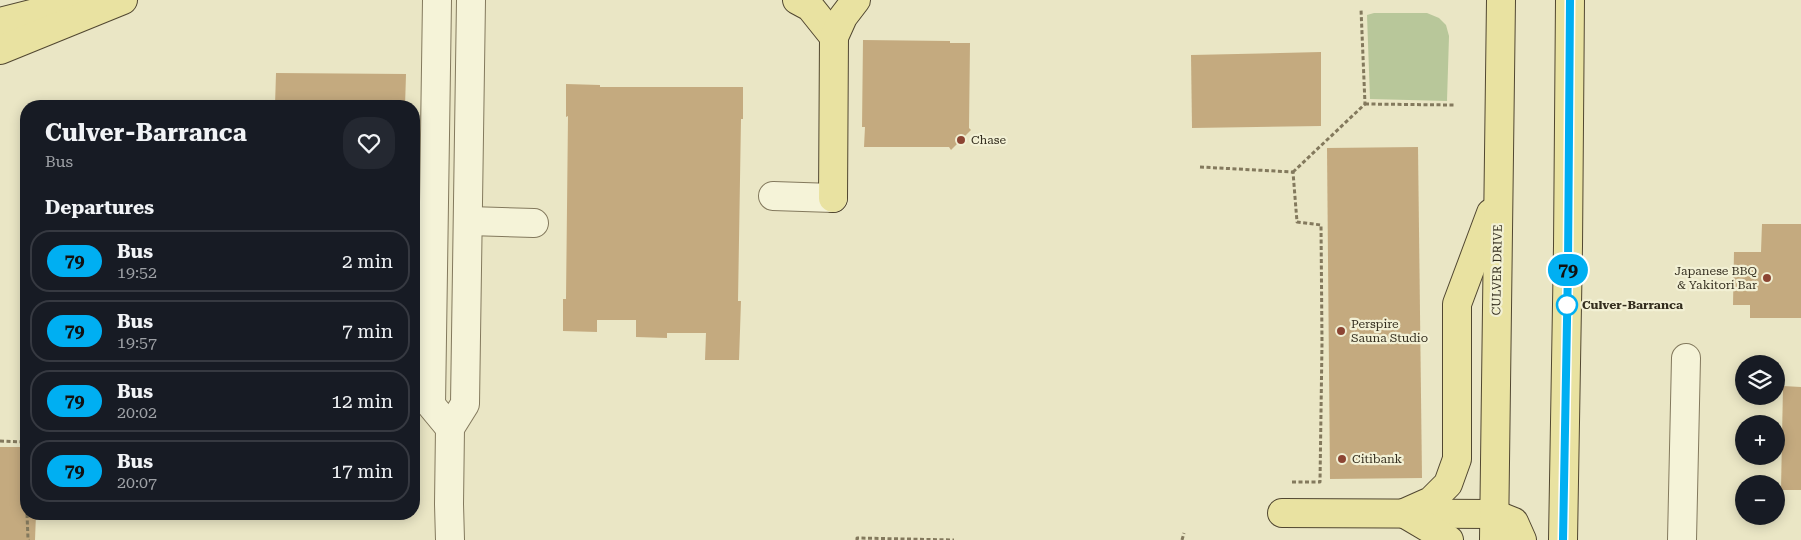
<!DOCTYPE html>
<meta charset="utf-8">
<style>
:root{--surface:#171b24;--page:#242831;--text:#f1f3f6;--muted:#9ea1a6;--line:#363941}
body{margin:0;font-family:"Roboto Serif",serif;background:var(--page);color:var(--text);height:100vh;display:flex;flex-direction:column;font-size:19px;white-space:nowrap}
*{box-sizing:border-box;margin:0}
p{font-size:16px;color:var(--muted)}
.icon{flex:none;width:28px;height:28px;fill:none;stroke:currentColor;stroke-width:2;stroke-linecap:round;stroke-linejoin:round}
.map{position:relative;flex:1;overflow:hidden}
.drawer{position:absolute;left:20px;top:100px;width:400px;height:420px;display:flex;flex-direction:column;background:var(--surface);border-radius:20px;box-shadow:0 2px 12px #0003}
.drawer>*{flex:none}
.badge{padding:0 10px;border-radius:16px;font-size:18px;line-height:32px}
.tools{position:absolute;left:1735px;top:355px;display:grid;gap:10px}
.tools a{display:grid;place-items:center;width:50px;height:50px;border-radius:50%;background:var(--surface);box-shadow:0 2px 12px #0003;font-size:25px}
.map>.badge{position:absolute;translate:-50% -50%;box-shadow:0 0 0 2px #fff}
h2{padding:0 25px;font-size:19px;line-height:45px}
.round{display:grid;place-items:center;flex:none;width:52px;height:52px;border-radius:20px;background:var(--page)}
.overview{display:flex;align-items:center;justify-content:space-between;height:85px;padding:0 25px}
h1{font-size:24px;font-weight:700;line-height:38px}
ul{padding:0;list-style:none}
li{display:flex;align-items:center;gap:15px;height:62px;margin:0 10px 8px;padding:0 15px;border:2px solid var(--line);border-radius:20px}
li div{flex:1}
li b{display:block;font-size:19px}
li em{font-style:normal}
li .badge{min-width:55px;font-weight:700;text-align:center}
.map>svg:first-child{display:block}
.green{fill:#b8c79a}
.building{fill:#c4aa7f}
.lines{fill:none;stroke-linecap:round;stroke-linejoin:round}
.minor-casing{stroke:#83795d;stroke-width:30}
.major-casing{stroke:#514731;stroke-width:30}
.path{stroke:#83795d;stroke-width:3;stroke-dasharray:4 2.5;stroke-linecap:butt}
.minor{stroke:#f5f3d8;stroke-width:28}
.major{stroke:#e9e2a1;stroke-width:28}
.line-casing{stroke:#fff;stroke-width:11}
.line{stroke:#00aff2;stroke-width:8}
.poi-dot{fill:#8c4533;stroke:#f2f0d4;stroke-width:2}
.stop-dot{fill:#fff;stroke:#00aff2;stroke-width:2.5}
.labels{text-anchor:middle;stroke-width:4.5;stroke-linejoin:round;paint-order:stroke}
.poi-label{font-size:12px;fill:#342e1f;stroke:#f2f0d4;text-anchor:start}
.street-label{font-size:12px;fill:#342e1f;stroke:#f2f0d4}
.stop-label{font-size:12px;font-weight:bold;fill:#342e1f;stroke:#f2f0d4;text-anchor:start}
</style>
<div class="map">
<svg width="1801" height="540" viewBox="0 0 1801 540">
<rect width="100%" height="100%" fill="#eae6c5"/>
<path class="green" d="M1374,13h53l12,5 7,7 3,11 -2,65 -77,-2 -3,-84z"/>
<g class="building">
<path d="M863,40l87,1v2h20l-1,85 2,2 -20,20 -2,-3h-85l1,-20h-3z"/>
<path d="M1321,52v74l-129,2 -1,-73z"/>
<path d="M276,73l130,1 -1,32h-130z"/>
<path d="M566,84l34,1v2h143v32h-2l-3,182h3l-2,59h-34l1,-27h-39v5l-31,-1v-17h-39v12l-34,-1v-32h3l2,-183 -2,1z"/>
<path d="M1418,147l4,331 -92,1 -3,-331z"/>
<path d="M1762,224h39v94h-51v-13h-17l1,-53h27z"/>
<path d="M1783,386l18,1v103h-20z"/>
<path d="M0,447h26v67h10l-1,26h-35z"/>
</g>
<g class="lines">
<g class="minor-casing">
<g id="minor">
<path d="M437,0l-6,405 19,23"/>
<path d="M773,196l60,2"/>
<path d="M469,221l65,2"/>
<path d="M450,540l-1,-36 1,-76 15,-24 6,-404"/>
<path d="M1682,540l4,-182"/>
</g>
</g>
<g class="major-casing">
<g id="major">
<path d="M797,0l13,7 24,30"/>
<path d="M0,22l55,-14 31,-6"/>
<path d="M0,50l123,-50"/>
<path d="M833,198l1,-161 9,-20 13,-17"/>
<path d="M1282,513l212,1 20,8 8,18"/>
<path d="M1404,513l27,-12 17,-17 9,-25v-155l34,-91"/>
<path d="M1405,514l44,26"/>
<path d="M1494,540l7,-540"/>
<path d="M1563,540l5,-294 2,-246"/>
</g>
</g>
<g class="path">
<path d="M1365,104l89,1"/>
<path d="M1200,167l93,5 4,50 24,3 1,118 -2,139h-28"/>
<path d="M1293,172l72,-68 -4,-95"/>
<path d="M0,441l25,1 1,35"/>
<path d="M27,514l1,25 1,1"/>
<path d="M857,540v-2l97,2"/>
<path d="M1182,540l2,-7"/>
</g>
<use href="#minor" class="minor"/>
<use href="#major" class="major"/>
</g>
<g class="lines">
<g class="line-casing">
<path id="line" d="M1563,540l5,-274 2,-266"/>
</g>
<use href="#line" class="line"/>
</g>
<g class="poi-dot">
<circle cx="961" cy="140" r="5"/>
<circle cx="1767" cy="278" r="5"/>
<circle cx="1341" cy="331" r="5"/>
<circle cx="1342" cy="459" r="5"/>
</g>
<circle class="stop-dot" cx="1567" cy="305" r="10"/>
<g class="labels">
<g class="poi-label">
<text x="971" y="144">Chase</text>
<text x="1757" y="275" text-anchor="end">Japanese BBQ<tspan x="1757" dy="14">&amp; Yakitori Bar</tspan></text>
<text x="1351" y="328">Perspire<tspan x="1351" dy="14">Sauna Studio</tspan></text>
<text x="1352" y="463">Citibank</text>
</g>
<g class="street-label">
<text transform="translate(1497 270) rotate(-89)" y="4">CULVER DRIVE</text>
</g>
<g class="stop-label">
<text x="1582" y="309">Culver-Barranca</text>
</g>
</g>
</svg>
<div class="tools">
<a><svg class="icon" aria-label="layers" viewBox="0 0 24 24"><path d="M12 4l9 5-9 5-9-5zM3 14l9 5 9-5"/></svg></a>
<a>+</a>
<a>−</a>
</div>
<b class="badge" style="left:1568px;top:270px;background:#00aff2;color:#111">79</b>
<section class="drawer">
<div class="overview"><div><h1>Culver-Barranca</h1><p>Bus</p></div><a class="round"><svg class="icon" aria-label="heart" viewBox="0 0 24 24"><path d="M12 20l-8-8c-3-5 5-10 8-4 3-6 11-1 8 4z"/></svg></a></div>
<h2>Departures</h2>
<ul>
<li><span class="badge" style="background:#00aff2;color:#111">79</span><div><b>Bus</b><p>19:52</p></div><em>2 min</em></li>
<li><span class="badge" style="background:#00aff2;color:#111">79</span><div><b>Bus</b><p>19:57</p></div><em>7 min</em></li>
<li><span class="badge" style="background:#00aff2;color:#111">79</span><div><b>Bus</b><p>20:02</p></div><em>12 min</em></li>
<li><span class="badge" style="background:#00aff2;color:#111">79</span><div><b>Bus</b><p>20:07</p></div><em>17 min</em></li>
</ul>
</section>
</div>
